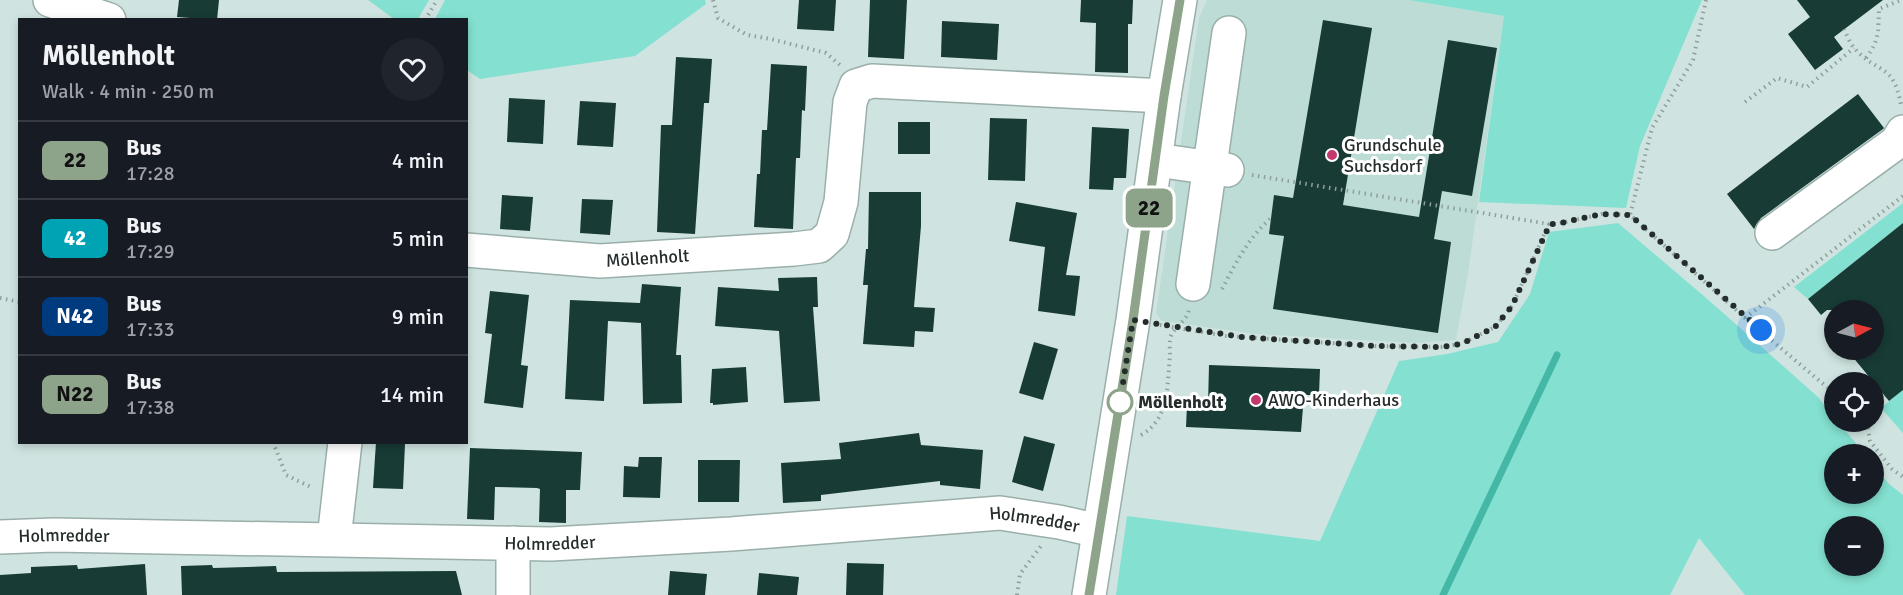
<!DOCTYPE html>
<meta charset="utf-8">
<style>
:root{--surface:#171b24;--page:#20242c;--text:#f1f3f6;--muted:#9ea1a6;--line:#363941}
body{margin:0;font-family:Signika,sans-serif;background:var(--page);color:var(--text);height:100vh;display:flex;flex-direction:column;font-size:22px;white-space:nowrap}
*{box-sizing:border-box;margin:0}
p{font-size:20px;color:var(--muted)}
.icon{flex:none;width:33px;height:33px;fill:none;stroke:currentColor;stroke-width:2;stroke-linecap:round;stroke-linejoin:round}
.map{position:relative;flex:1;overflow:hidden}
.details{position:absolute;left:18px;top:18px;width:450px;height:426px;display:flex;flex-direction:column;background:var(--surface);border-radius:0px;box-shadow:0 3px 9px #0003}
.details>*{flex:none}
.badge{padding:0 12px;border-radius:9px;font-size:21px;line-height:39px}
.needle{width:39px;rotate:83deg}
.tools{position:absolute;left:1824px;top:300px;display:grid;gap:12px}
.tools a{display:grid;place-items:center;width:60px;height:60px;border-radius:50%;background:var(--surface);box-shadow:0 3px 9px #0003;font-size:30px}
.you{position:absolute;width:30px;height:30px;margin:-15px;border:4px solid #fff;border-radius:50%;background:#1a73e8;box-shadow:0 0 0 9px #1a73e833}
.map>.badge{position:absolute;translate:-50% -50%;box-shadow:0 0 0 3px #fff}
.round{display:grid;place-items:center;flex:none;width:63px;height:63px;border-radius:32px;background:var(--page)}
.head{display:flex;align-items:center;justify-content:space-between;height:102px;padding:0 24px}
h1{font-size:28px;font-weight:800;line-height:45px}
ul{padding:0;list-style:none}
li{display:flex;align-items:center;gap:18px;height:78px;padding:0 24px;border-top:2px solid var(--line)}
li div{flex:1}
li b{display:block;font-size:22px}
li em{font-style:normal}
li .badge{min-width:66px;font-weight:700;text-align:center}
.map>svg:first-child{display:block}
.built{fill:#bddcd5}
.green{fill:#84e0d0;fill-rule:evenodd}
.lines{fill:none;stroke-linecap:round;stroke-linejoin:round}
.stream{stroke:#45b7a7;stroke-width:7}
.building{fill:#183b36}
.minor-casing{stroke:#9aafaa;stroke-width:36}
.path{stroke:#8f9f9d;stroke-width:4;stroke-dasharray:1.5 4.5;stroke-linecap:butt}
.minor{stroke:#fff;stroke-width:33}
.line-casing{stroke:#fff;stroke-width:14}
.line{stroke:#8ea48a;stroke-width:9}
.walk{stroke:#252d2c;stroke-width:6;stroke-dasharray:0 10.8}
.poi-dot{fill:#c3386d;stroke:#fff;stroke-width:2}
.stop-dot{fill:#fff;stroke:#8ea48a;stroke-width:3}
.labels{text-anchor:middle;stroke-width:6;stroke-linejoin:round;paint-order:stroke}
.poi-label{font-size:18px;fill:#252d2c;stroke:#fff;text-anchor:start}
.street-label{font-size:18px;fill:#252d2c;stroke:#fff}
.stop-label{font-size:18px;font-weight:bold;fill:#252d2c;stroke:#fff;text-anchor:start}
</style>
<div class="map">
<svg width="1903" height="595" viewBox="0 0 1903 595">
<rect width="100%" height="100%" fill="#cfe4e0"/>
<path class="built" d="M1207,0h202l95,16 -36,258 -12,66 -42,3 -159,-9 -93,-13 -6,-8 43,-295z"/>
<g class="green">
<path d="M368,0h61l-11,19h-24z"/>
<path d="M445,0h260l1,4 -71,52 -155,23 -13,-9 -1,-50 -31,-1z"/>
<path d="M1409,0h293l-62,146 -14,62 -147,-6 25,-186z"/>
<path d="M1903,203v20l-95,76 -14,-12z"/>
<path d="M1618,223l87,74 113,100 16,21v4h4l27,32h-31v40h40v-29l14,18 15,12v100h-158l-46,-57 -29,57h-554l11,-79 193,25 79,-180 48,-7 51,-12 32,-48 19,-62zM1874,526v40h-40v-40z"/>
<path d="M1903,390v43l-22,-25z"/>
</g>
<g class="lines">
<path class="stream" d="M1443,595l114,-240"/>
</g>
<g class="building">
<path d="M179,0h40l-2,20 -40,-3z"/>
<path d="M799,0h37l-2,31 -37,-2z"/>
<path d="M870,0h37l-3,59 -36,-2z"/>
<path d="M1081,0h52l-1,24h-4v49l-33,-1 1,-49 -16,-1z"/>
<path d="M1797,0h86l-49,37 9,12 -28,21 -27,-36 22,-17z"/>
<path d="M1323,20l49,8 -29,177 76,12 29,-177 49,8 -25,148 -30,-5 -8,48 17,3 -13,91 -165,-24 11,-73 -15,-2 5,-39 19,3z"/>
<path d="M942,21l57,3 -2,36 -56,-3z"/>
<path d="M676,57l36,2 -3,44h-5l-9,131 -38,-2 4,-107h11z"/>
<path d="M771,64l36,2 -2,45 -3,-1 -2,48h-4l-3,71 -39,-2 3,-53h3l2,-44h5z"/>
<path d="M1858,94l26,34 -1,1 -122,89 -7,11 -27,-35z"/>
<path d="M509,98l36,2 -2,44 -36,-2z"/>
<path d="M580,101l36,2 -3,44 -36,-2z"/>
<path d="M990,118l37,1 -2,62 -37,-1z"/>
<rect x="898" y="122" width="32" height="32"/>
<path d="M1092,127l37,2 -3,49h-12l-1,12 -24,-1z"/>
<path d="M869,192h52v34l-7,81 21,1 -2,24 -18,-1 -1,16 -51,-3 5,-59h-5l3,-36h2z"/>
<path d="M502,195l31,2 -3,34 -30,-2z"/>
<path d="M582,199l31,1 -3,35 -30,-2z"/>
<path d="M1016,202l61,11 -11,62 14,1 -5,40 -37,-5 7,-64 -36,-6z"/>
<path d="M1903,223v167l-14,11 -42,-51h27v-40h-47l-6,5 -13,-16z"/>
<path d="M817,277l1,30h-5l7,94 -36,2 -5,-72 -64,-5 3,-39 61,4 -1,-13z"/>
<path d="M642,284l39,3 -5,68h5l1,48 -39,1 -2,-81 -33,-2 -4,80 -39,-2 5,-99 70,3z"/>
<path d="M490,291l39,4 -8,70 7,1 -5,42 -39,-5 8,-69 -7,-1z"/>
<path d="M1034,342l24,7 -15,51 -24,-7z"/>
<path d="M1209,365l111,4 -1,26h-15l-3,37 -115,-5 1,-22h21z"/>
<path d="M746,367l2,35 -35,3v-2h-3l2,-34z"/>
<path d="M919,433l2,12 62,5 -3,39 -40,-4v-4l-119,14v6l-38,2 -2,-40 60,-4 -2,-16z"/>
<path d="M1024,436l31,8 -12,47 -31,-9z"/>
<path d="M376,442l29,2 -2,45 -30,-1z"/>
<path d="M470,448l112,4 -2,38h-14v33l-27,-1 1,-33 -3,-1 -42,-1 -1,33 -27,-1z"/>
<path d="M639,457h23l-2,41 -37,-1 1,-31 14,1z"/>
<path d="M698,460h42l-1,42h-41z"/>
<path d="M847,563l37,1 -1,31h-37z"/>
<path d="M145,564l2,31h-147v-20l31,-2v-6l46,-2 1,4z"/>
<path d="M212,565l1,3 63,-2 1,6 179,-1 6,24h-280l-1,-29z"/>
<path d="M670,571l37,3 -2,21h-37z"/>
<path d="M759,573l40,4 -2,18h-40z"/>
</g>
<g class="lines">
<g class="minor-casing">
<g id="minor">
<path d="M50,0l59,20"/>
<path d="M1156,160l71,10"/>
<path d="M1772,233l125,-91 6,-10"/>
<path id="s1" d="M466,250l134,11 194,-12 25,-3 13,-12 9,-32 9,-100 6,-16 16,-5 292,15"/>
<path d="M1193,284l36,-251"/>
<path id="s2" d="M0,537l54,-2 497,9 180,-10 269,-21 59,9 40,9"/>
<path d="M334,539l11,-97"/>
<path d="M513,543v52"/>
<path d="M1089,595l44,-275 31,-224 16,-96"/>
</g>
</g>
<g class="path">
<path d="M713,0l5,18 29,17 24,4 55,14 14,12"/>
<path d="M1706,0l-13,60 -41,68 -22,87 115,103 89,75"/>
<path d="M425,20l12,-20"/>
<path d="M1844,29c3,6 6,15 11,20 24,26 38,13 46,56"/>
<path d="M1866,58c14,-19 12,-27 13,-49l22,-9"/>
<path d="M1745,102l32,-24 30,9 47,-39"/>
<path d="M1252,175l297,49h7l46,-10 28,1"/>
<path d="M1222,289c14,-26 26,-51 49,-71"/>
<path d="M0,298l20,4"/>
<path d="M1745,318l158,-122"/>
<path d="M1160,325l66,11 149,10 66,1 20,-3 34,-17 17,-21 37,-82"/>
<path d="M1867,422l3,19 22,28 11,8"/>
<path d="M1141,435c29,-16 26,-50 29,-80 0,-6 -1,-14 1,-19 4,-10 17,-16 18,-27"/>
<path d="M273,442l13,33 27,13"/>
<path d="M1017,595l3,-21 21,-28"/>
</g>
<use href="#minor" class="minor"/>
</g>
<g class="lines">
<g class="line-casing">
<path id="line" d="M1089,595l44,-275 31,-224 16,-96"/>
</g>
<use href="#line" class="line"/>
<path class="walk" d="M1120,402l-1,6 14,-88 109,17 133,9 66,1 20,-3 34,-17 17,-21 38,-82h6l46,-10 28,1 131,115"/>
</g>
<g class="poi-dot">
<circle cx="1332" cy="155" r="6"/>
<circle cx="1256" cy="400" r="6"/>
</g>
<circle class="stop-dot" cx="1120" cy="402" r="12"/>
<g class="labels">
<g class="poi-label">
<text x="1344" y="151">Grundschule<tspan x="1344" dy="21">Suchsdorf</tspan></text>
<text x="1268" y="406">AWO-Kinderhaus</text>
</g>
<g class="street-label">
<text dy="6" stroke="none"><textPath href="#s1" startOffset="182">Möllenholt</textPath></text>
<text dy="6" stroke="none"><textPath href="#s2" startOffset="1036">Holmredder</textPath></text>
<text dy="6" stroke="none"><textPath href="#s2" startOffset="64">Holmredder</textPath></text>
<text dy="6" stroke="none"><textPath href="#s2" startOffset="550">Holmredder</textPath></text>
</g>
<g class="stop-label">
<text x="1138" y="408">Möllenholt</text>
</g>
</g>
</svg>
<div class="tools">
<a><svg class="needle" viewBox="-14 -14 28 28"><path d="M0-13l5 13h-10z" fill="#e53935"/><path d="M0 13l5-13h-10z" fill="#9ea1a6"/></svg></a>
<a><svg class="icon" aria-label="locate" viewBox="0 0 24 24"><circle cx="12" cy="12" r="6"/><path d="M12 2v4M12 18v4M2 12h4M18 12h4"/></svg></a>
<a>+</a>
<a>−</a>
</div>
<div class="you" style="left:1761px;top:330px"></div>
<b class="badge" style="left:1149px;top:208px;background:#8ea48a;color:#111">22</b>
<section class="details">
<div class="head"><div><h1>Möllenholt</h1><p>Walk · 4 min · 250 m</p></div><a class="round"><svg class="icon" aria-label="heart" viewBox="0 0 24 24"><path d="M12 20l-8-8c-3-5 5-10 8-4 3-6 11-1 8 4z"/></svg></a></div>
<ul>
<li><span class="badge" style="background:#8ea48a;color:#111">22</span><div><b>Bus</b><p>17:28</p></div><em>4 min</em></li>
<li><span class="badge" style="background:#00a3b4;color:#fff">42</span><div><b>Bus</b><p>17:29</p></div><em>5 min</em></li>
<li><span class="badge" style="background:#003b80;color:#fff">N42</span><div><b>Bus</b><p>17:33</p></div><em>9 min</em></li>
<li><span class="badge" style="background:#8ea48a;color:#111">N22</span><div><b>Bus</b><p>17:38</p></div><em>14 min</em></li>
</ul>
</section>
</div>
